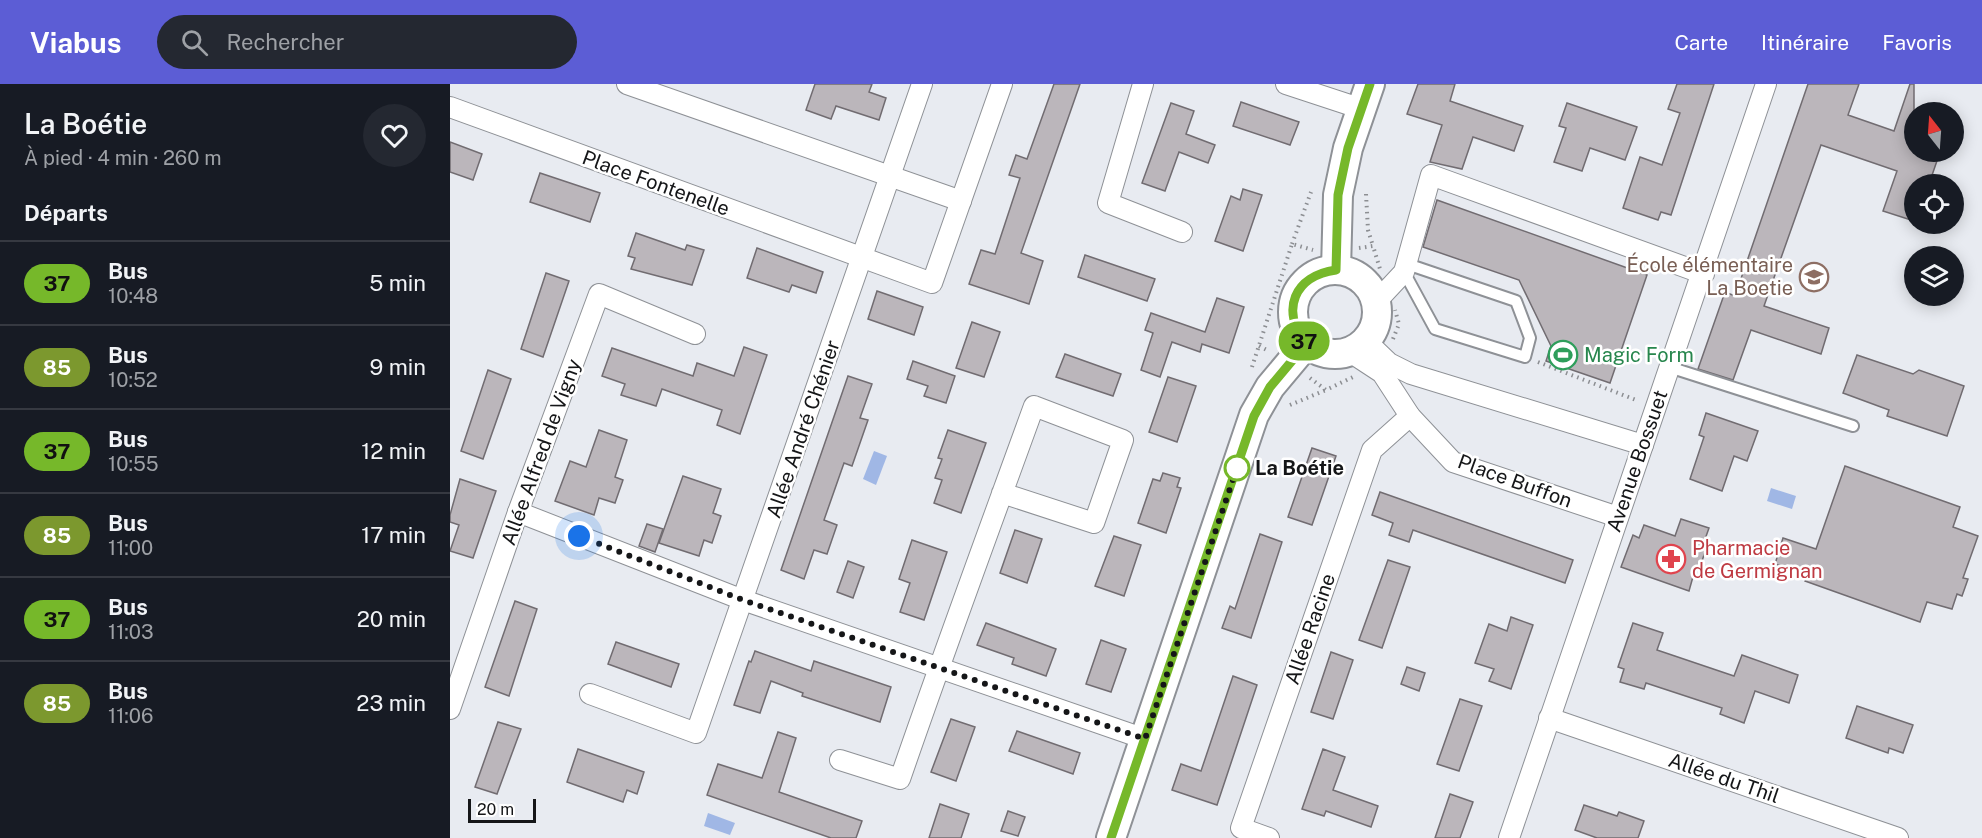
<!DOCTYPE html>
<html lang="fr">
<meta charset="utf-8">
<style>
:root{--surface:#171b24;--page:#242831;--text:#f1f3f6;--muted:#9ea1a6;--line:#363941;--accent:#5c5dd5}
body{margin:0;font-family:"Public Sans",sans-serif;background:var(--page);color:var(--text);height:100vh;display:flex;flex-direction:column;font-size:22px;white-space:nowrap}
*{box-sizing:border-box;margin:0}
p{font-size:20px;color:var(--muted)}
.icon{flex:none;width:33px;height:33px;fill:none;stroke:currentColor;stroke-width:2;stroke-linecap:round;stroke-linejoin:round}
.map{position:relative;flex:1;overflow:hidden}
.drawer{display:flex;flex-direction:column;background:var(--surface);width:450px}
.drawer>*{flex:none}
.badge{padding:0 12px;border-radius:20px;font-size:21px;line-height:39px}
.needle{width:39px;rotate:343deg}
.buttons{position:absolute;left:1454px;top:18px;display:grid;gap:12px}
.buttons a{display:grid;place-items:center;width:60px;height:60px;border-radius:50%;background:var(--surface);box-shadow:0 3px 15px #0003;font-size:30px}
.scale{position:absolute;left:18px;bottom:15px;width:68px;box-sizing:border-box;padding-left:6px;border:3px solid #151618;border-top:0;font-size:16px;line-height:21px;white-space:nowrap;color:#151618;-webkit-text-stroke:4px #fff;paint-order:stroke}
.you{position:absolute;width:30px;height:30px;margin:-15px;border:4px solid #fff;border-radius:50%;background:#1a73e8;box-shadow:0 0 0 9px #1a73e833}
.map>.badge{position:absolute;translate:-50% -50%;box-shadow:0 0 0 3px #fff}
h2{padding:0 24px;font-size:22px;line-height:54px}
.round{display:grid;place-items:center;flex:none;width:63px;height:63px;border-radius:32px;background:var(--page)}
.head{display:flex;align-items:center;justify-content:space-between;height:102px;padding:0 24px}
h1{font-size:28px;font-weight:600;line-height:45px}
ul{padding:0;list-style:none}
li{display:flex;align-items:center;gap:18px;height:84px;padding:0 24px;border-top:2px solid var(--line)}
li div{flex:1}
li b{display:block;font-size:22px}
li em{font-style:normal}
li .badge{min-width:66px;font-weight:700;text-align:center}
header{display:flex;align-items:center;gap:36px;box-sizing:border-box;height:84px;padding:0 30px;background:var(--accent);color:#fff}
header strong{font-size:28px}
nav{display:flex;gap:33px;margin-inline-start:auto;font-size:21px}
.search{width:420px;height:54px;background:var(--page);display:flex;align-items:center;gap:15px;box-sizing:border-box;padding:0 21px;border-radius:33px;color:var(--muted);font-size:22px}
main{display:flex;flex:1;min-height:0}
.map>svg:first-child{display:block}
.water{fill:#a0b7e5}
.building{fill:#bbb6bb;stroke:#716c71;stroke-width:1.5}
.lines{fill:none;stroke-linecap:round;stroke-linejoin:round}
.service-casing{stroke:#8e9196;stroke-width:14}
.minor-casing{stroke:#8e9196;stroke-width:22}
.secondary-casing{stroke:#8e9196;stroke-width:32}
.path{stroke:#8c8e92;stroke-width:4;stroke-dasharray:1.5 4.5;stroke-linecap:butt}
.service{stroke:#fff;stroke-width:10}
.minor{stroke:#fff;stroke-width:20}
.secondary{stroke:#fff;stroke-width:28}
.line-casing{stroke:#fff;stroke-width:14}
.line{stroke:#76b82a;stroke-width:9}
.walk{stroke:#151618;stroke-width:6;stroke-dasharray:0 10.8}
.stop-dot{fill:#fff;stroke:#76b82a;stroke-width:3}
.labels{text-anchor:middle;stroke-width:5;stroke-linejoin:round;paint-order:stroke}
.street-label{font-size:20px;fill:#151618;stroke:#fff}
.education-label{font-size:20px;fill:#785e54;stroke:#fff;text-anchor:end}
.leisure-label{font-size:20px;fill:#27864d;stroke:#fff;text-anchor:start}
.stop-label{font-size:20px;font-weight:bold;fill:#151618;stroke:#fff;text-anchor:start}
.health-label{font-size:20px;fill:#be3a42;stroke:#fff;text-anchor:start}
</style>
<header>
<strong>Viabus</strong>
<div class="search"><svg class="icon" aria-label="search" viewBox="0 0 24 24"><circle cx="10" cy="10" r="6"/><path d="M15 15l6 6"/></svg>Rechercher</div>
<nav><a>Carte</a><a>Itinéraire</a><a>Favoris</a></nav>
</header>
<main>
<section class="drawer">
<div class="head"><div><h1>La Boétie</h1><p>À pied · 4 min · 260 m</p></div><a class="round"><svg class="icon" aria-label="heart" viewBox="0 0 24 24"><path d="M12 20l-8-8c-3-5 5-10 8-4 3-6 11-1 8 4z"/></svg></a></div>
<h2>Départs</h2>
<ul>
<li><span class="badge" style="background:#76b82a;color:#111">37</span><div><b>Bus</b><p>10:48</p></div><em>5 min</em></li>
<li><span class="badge" style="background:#7c982e;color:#fff">85</span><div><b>Bus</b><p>10:52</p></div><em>9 min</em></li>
<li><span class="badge" style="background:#76b82a;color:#111">37</span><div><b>Bus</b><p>10:55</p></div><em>12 min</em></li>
<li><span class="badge" style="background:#7c982e;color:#fff">85</span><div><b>Bus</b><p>11:00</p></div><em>17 min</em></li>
<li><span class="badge" style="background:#76b82a;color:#111">37</span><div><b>Bus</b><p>11:03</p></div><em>20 min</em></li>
<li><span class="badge" style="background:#7c982e;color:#fff">85</span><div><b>Bus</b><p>11:06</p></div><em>23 min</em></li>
</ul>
</section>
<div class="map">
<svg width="1532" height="754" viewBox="0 0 1532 754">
<rect width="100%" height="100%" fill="#e8ebf1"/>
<g class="water">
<path d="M424,367l13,5 -11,29 -13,-6z"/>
<path d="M1321,404l25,8 -4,13 -25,-8z"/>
<path d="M258,729l27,10 -5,12 -26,-9z"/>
</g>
<g class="building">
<path d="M365,0h57l-3,8 17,6 -7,22 -43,-14 -5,13 -25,-9z"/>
<path d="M604,0h26l-59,169 22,8 -14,43 -60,-20 12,-34 14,4 25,-76 -11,-3 7,-20 11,4z"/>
<path d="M968,0h37l-5,17 73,25 -9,25 -41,-14 -11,32 -32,-7 12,-37 -35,-11z"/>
<path d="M1227,0h37l-43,131 -10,-3 -3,8 -35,-12 17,-51 22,8 18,-52 -12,-4z"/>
<path d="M1358,0h51l-11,31 46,16 16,-47h4v68h26l-11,32h-15v37l-31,-10 14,-40 -76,-26 -57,161 65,22 -8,26 -70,-24 -18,50 -35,-11 27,-77 10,4z"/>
<path d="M791,18l58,20 -9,23 -57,-19z"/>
<path d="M721,19l23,8 -8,23 29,11 -7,18 -29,-11 -14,39 -23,-8z"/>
<path d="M1117,19l70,24 -12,33 -35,-12 -8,23 -28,-9 12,-34 -7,-2z"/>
<path d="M0,58l32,12 -9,26 -23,-8z"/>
<path d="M90,89l60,20 -10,29 -60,-20z"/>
<path d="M793,105l19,6 -19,56 -28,-10 16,-45 9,4z"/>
<path d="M987,116l210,75 -37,108 -64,-22 5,-15 -32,-66 -96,-33z"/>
<path d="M186,149l49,17 2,-5 17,5 -12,35 -61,-16 4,-11 -7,-2z"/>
<path d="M307,164l66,24 -7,21 -24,-8 -3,7 -42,-14z"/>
<path d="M635,171l70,24 -8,22 -69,-24z"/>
<path d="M96,189l23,8 -26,76 -22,-8z"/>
<path d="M427,207l46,16 -9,28 -46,-16z"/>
<path d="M767,214l27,9 -15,46 -27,-9 -2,8 -28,-10 -12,35 -19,-7 12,-37 -8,-3 6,-17 54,19z"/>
<path d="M522,238l28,10 -16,45 -28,-9z"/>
<path d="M294,263l23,8 -27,79 -23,-9 5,-15 -60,-21 -6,17 -35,-11 4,-11 -23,-8 10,-28 81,28 4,-13 37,13z"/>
<path d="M615,270l56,20 -8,22 -57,-19z"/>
<path d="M1407,271l56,19 6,-4 45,16 -17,50 -60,-20 2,-6 -46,-17z"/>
<path d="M463,277l42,15 -9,27 -22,-7 4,-10 -21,-7z"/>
<path d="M38,286l23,9 -28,80 -22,-8z"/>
<path d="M398,292l24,8 -12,34 8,2 -16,46 -8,-3 -20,57 13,5 -10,29 -13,-4 -10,29 -23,-9z"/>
<path d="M718,293l28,9 -19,56 -28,-10z"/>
<path d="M1256,329l52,18 -11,30 -13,-5 -12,35 -32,-12 14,-42 -5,-2z"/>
<path d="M149,346l28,10 -12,37 8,3 -8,23 -16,-5 -5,17 -39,-14 15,-40 16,6z"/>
<path d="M498,346l38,13 -25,70 -27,-10 8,-23 -7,-2 7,-19 -4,-1z"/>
<path d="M862,364l24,8 -24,69 -24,-8z"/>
<path d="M1395,382l115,41 -7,20 25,9 -15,42 5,1 -6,17 -5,-2 -5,15 -25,-7 -7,20 -115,-41 2,-6 -32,-11 8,-26 33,11z"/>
<path d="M713,389l17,5 -3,9 4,1 -15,45 -28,-10 15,-44 7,2z"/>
<path d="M233,392l38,13 -8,24 8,3 -9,27 -8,-3 -5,16 -40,-13z"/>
<path d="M10,395l36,12 -23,67 -23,-7 9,-26 -9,-3v-7z"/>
<path d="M930,408l193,68 -8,23 -152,-53 -4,12 -20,-7 4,-12 -21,-8z"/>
<path d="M1231,435l28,9 -5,14 4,1 -8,24 -4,-1 -7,25 -68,-24 12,-32 6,3 5,-13 31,11z"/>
<path d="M197,440l16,5 -8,23 -16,-6z"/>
<path d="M565,446l27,9 -15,44 -27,-10z"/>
<path d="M810,450l22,8 -31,96 -29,-10 8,-22 5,3z"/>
<path d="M664,452l27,9 -17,51 -29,-10z"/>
<path d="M462,456l35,12 -23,68 -24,-8 10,-29 -11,-4z"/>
<path d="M938,476l22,7 -28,81 -23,-8z"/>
<path d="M398,477l16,6 -11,31 -16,-6z"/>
<path d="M65,517l22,8 -28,87 -24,-9z"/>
<path d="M1061,533l22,8 -22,64 -22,-8 5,-12 -19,-6 14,-39 18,7z"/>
<path d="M536,539l70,26 -10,27 -34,-12 2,-6 -37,-13z"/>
<path d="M1183,539l30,10 -6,17 77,26 8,-21 56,20 -9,28 -34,-12 -11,32 -24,-9 2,-6 -76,-25 -2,6 -24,-7 4,-13 -6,-2z"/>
<path d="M651,556l25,9 -15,43 -25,-8z"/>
<path d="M166,558l63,22 -8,23 -63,-23z"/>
<path d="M305,567l56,20 3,-10 77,26 -11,35 -78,-26 1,-3 -32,-12 -11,32 -26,-8 15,-44 2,1z"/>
<path d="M881,568l22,8 -20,59 -22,-7z"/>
<path d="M957,583l18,6 -6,18 -18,-7z"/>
<path d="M783,592l24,9 -40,120 -45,-15 9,-26 20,7z"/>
<path d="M1010,615l22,7 -23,65 -22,-7z"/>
<path d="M1407,622l56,19 -10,28 -14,-5 -1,5 -42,-15z"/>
<path d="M501,635l24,8 -19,54 -25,-9z"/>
<path d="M48,638l23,7 -24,65 -22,-7z"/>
<path d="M567,647l63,22 -7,21 -64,-23z"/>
<path d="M328,648l18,6 -17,54 83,29 -6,17h-25l-124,-43 11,-31 44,14z"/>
<path d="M128,665l66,23 -7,22 -10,-4 -4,12 -56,-20z"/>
<path d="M873,665l22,8 -12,33 45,16 -7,21 -45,-16 -2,5 -22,-7z"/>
<path d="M1000,710l23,8 -13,36h-25z"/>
<path d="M490,720l29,10 -8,24h-32z"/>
<path d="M1134,721l33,11 2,-4 25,9 -6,17h-41l-22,-8z"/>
<path d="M558,727l17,6 -7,19 -17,-5z"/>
</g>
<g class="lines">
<g class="service-casing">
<g id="service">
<path d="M954,188l31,57 90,28 5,-19 -14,-37 -109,-37"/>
<path d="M1219,283l184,59"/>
</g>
</g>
<g class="minor-casing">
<g id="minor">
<path d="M177,0l334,117"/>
<path d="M693,0l-35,119 74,29"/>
<path d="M836,0l76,25"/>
<path d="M0,23l482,176 70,-199"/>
<path d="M926,218l28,-30 27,-97 273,99"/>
<path d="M916,257l23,22 22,11 232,71"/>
<path d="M900,268l32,21 28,43 43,46 165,55"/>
<path d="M68,428l225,88 402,139"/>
<path d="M140,610l106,39 226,-649"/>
<path d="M0,625l68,-197 81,-218 96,40"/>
<path d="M1099,634l349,120"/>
<path d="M390,676l60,19c43,-125 89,-249 134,-373l89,34 -29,83 -92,-30"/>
<path d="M819,754l-28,-10 131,-378 38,-34"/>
<path d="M1059,754l257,-754"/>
</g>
</g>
<g class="secondary-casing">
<g id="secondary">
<circle cx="885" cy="228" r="42"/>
<path d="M886,186l2,-75 10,-47 22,-64"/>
<path d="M661,754l143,-423 16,-28 36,-43"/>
</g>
</g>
<g class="path">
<path d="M916,110l2,36 5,16"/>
<path d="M842,160l19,-52"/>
<path d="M909,164l14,-2 7,23"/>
<path d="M943,255l6,-15 -4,-14"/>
<path d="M809,262l10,5"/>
<path d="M1088,278l98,38"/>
<path d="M802,283l40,-123 21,6"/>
<path d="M860,294l16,12 27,-13"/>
<path d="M840,321l36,-15"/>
</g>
<use href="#service" class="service"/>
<use href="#minor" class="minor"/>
<use href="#secondary" class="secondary"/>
</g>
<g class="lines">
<g class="line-casing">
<path id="line" d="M661,754l143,-422 16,-29 36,-43c-26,-34 -12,-68 30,-74l2,-75 10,-47 22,-64"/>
</g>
<use href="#line" class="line"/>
<path class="walk" d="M129,452l164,64 402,139 92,-271"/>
</g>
<defs>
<g id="school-ring" transform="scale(1.5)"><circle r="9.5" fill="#fff" stroke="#8d6e63" stroke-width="1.5"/><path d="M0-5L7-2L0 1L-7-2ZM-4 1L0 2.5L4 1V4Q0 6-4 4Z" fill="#8d6e63"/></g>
<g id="stadium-ring" transform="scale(1.5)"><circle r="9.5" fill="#fff" stroke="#2e9e5b" stroke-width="1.5"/><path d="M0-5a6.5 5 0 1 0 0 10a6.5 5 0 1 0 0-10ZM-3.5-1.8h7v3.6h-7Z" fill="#2e9e5b"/></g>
<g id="pharmacy-ring" transform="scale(1.5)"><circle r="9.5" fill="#fff" stroke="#e0444e" stroke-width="1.5"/><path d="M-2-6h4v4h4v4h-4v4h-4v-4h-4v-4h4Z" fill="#e0444e"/></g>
</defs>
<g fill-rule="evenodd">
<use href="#school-ring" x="1364" y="193"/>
<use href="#stadium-ring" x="1113" y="271"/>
<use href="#pharmacy-ring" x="1221" y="475"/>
</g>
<circle class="stop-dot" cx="787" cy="384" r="12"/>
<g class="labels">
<g class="street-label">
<text transform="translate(206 99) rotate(20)" y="7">Place Fontenelle</text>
<text transform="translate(353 345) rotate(-71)" y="7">Allée André Chénier</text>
<text transform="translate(91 368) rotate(-70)" y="7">Allée Alfred de Vigny</text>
<text transform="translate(1187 377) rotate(-71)" y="7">Avenue Bossuet</text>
<text transform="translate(1065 397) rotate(20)" y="7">Place Buffon</text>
<text transform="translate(860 545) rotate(-71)" y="7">Allée Racine</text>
<text transform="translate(1274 694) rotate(19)" y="7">Allée du Thil</text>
</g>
<g class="education-label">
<text x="1343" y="188">École élémentaire<tspan x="1343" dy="23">La Boetie</tspan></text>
</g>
<g class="leisure-label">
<text x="1134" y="278">Magic Form</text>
</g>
<g class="stop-label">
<text x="805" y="391">La Boétie</text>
</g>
<g class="health-label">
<text x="1242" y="471">Pharmacie<tspan x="1242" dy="23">de Germignan</tspan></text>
</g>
</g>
</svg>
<div class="buttons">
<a><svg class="needle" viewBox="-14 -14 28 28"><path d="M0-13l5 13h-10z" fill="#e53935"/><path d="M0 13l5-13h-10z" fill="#9ea1a6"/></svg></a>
<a><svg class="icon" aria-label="locate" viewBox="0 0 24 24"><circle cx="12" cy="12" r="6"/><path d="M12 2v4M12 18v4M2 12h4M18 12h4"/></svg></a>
<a><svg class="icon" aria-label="layers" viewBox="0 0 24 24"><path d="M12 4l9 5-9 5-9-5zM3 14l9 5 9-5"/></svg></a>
</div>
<div class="scale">20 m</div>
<div class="you" style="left:129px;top:452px"></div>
<b class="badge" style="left:854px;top:257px;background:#76b82a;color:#111">37</b>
</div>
</main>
